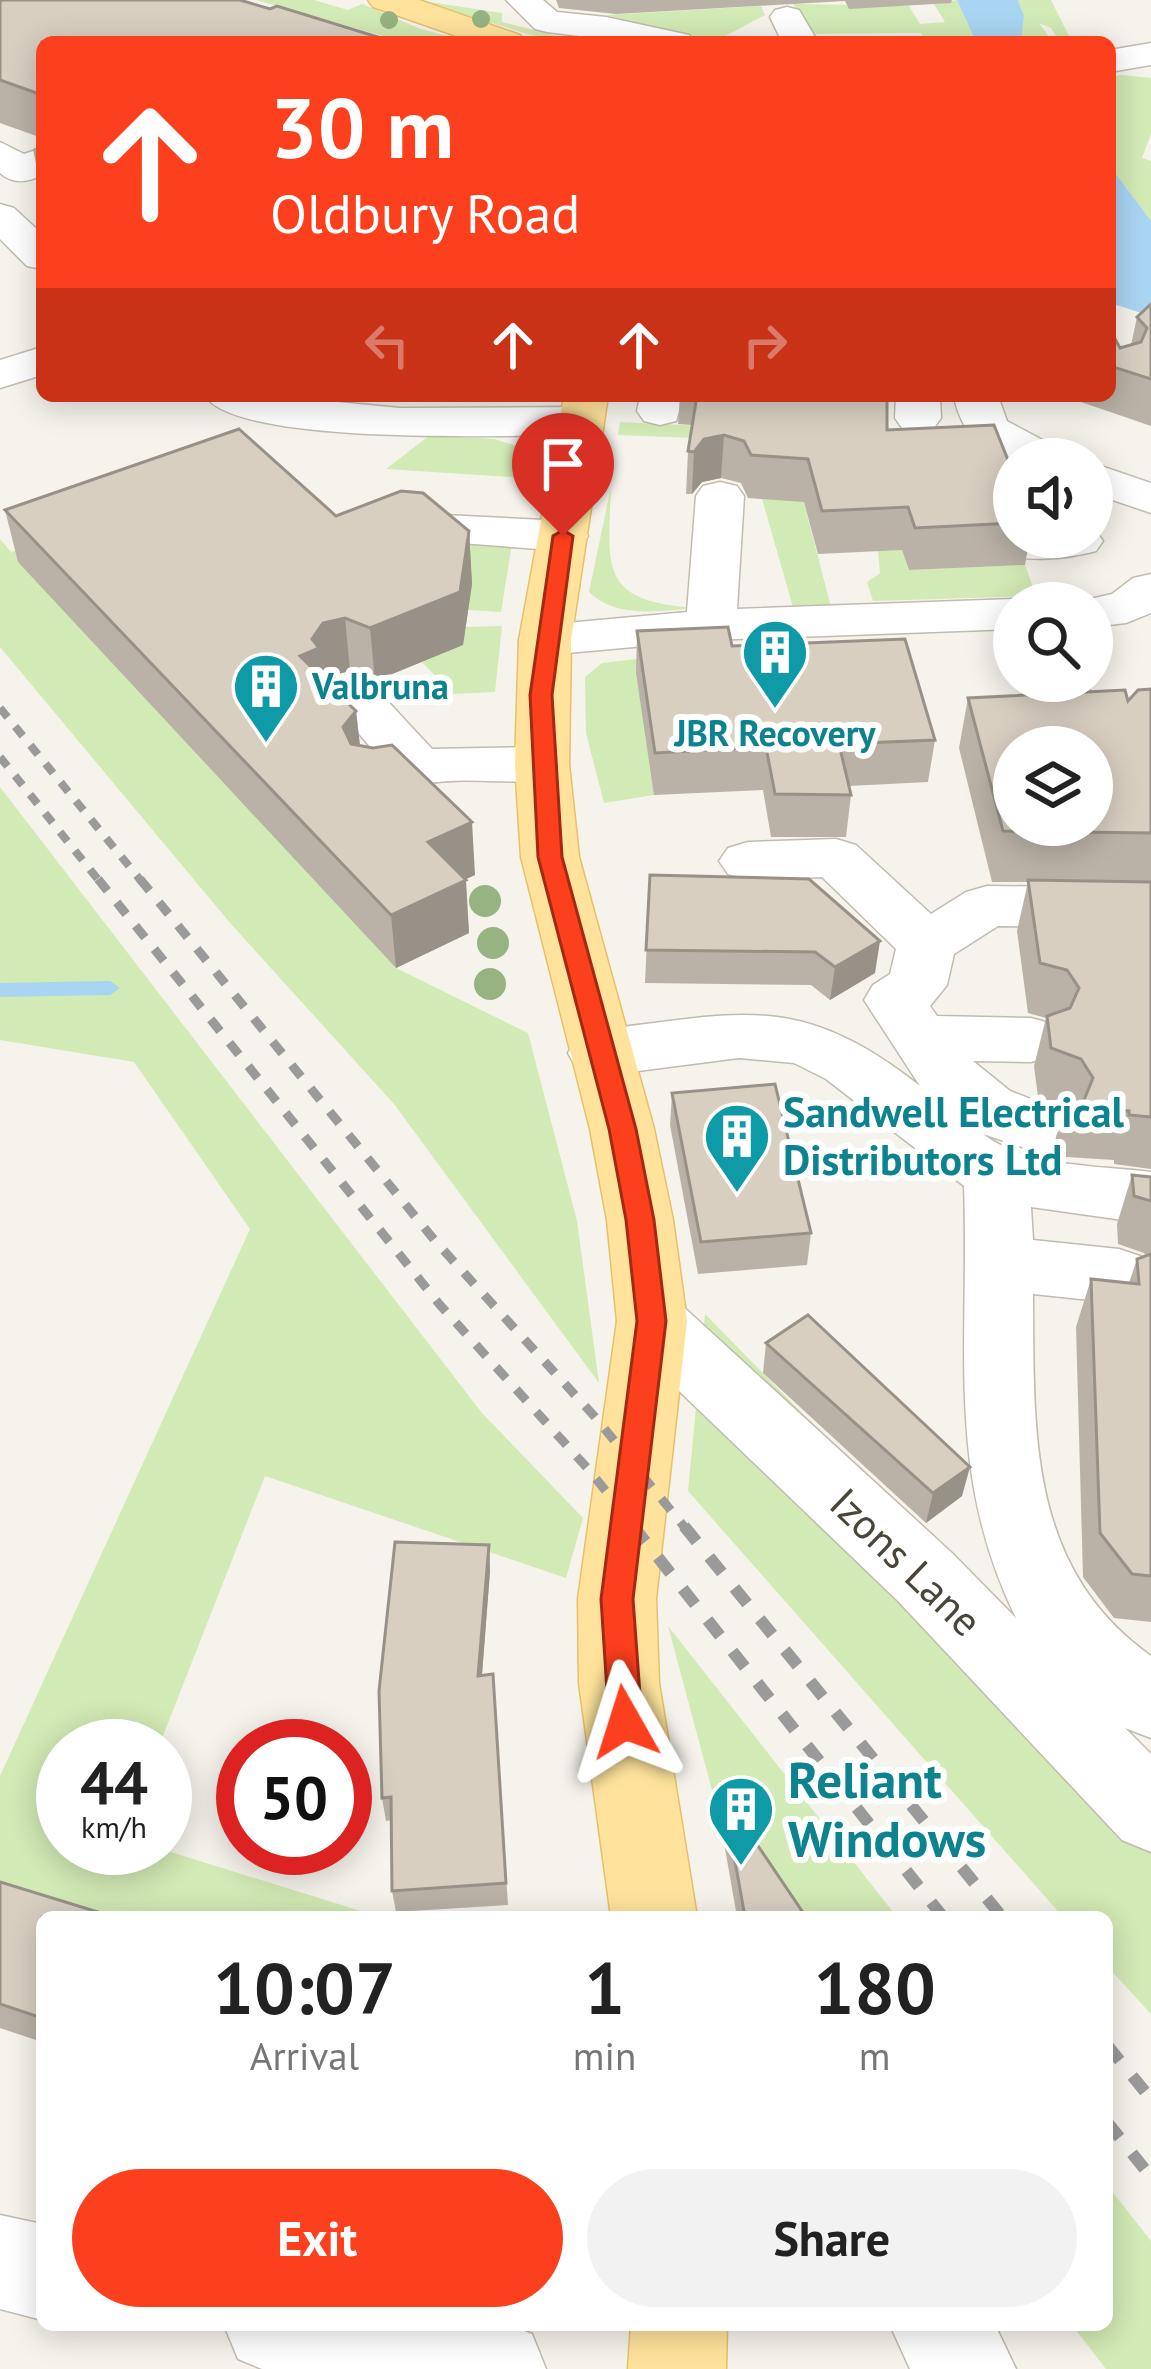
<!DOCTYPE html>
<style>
:root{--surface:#fff;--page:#f2f2f2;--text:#222;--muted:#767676;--accent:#fc3f1d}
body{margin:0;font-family:"PT Sans",sans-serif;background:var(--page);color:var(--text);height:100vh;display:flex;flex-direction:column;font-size:45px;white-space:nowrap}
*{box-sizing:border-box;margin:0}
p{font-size:39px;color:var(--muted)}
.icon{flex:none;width:66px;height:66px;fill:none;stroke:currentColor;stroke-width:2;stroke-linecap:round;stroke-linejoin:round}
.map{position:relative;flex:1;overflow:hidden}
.drawer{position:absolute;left:36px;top:1911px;width:1077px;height:420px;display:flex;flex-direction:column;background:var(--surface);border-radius:18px;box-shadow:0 6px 30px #0003}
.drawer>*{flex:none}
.top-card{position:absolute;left:36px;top:36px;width:1080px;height:366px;border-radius:18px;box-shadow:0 6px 30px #0003;background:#fc3f1d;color:#fff;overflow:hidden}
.tools{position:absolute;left:993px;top:438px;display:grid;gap:24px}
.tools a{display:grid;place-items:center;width:120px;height:120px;border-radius:50%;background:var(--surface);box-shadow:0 6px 30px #0003;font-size:60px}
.speed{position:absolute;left:36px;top:1719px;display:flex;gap:24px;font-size:60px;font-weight:700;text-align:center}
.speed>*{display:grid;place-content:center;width:156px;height:156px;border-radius:50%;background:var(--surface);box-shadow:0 6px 30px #0003;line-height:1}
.speed small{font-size:30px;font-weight:400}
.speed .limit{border:18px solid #d22;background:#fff;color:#111}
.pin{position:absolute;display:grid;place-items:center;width:102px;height:102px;color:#fff;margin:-123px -51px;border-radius:50% 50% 50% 0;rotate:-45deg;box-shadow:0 0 12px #0007}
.pin .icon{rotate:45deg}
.me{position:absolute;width:132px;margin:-66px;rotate:354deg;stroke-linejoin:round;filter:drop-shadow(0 0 9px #0008)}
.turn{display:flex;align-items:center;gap:42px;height:252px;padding:0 36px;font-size:54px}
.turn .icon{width:156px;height:156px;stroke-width:2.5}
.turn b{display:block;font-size:84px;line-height:102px}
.lanes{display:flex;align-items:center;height:114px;padding:0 36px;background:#0003;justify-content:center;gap:60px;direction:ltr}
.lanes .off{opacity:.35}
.eta{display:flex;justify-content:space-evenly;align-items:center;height:204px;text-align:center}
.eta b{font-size:72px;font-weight:700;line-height:84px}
.button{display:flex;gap:24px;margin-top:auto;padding:24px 36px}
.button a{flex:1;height:138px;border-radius:72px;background:var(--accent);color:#fff;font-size:48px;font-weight:700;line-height:138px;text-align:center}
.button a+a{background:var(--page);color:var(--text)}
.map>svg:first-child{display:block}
.green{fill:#d2eab5}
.water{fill:#a9d4f2}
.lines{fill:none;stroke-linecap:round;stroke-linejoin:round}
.stream{fill:#a9d4f2;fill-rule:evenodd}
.minor-casing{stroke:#c2bbae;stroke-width:3}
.major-casing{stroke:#e6c16a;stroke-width:3}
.minor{fill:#fff;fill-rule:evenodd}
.major{fill:#ffe39c;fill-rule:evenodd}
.rail-far2{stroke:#9a9a9a;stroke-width:8;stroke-dasharray:12 12;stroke-linecap:butt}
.rail-far1{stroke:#9a9a9a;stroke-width:9;stroke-dasharray:15 15;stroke-linecap:butt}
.rail{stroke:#9a9a9a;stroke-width:12;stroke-dasharray:20 20;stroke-linecap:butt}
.tree{fill:#97b381}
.wall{fill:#bab2a6}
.shaded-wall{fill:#979187}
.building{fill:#d8cfc1;stroke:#979187;stroke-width:3;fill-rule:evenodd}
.route{fill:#fc3f1d;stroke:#a42913;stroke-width:3}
.labels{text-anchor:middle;stroke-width:12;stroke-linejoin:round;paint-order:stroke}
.far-culture-label{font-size:36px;font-weight:bold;fill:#0d838f;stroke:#fff;text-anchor:start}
.culture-label{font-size:42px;font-weight:bold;fill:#0d838f;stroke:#fff;text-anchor:start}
.street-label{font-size:42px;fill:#4b4439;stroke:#fff}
.near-culture-label{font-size:51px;font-weight:bold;fill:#0d838f;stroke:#fff;text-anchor:start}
</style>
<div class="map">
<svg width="1151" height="2369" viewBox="0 0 1151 2369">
<rect width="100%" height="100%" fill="#f6f3ec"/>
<!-- green -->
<g class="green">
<polygon points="256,0 314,0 348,10 362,4 421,29 469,42 404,42"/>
<polygon points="416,0 502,13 502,22 565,38 594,33 631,42 554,42"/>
<polygon points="957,0 976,42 925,42 921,33 814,34 793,4 909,6 920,24 945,22 934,4"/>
<polygon points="1018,0 1051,0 1072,42 1060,42 1051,28 1039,23 1053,42 1021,42 1024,16"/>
<polygon points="761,6 765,15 714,42 606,15"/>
<polygon points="1121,75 1151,78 1151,134 1142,158 1151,161 1151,221 1110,166 1110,77"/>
<polygon points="620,422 954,438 1014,466 797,476 831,607 793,607 762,499 695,438 618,435"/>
<polygon points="430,435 494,439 530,450 533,462 526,478 386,469"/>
<polygon points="263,461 245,481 396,968 528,1033 577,1221 599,1383 394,1104 231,924 0,647 0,539 11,552"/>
<path d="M611,487C608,569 599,601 696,608C660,611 617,619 589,592Z"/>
<polygon points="418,538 512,544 501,612 468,610 471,583"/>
<polygon points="902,550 909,570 1025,565 1036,596 873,601 867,582 880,573 878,551"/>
<polygon points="502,626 495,692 453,694 422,662 463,645 465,627"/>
<polygon points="663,656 636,674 660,794 604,803 586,733 585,677 602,663"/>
<polygon points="0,787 482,1413 583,1518 566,1578 265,1476 159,1746 63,1746 63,1848 158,1848 380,1917 42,1917 0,1909 0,1776 250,1229 134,1062 0,1040"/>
<polygon points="705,1314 1151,1769 1151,2014 1107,1966 1107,1917 1063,1917 688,1491"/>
<polygon points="668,1626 897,1917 785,1917 720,1820"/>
<polygon points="1107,2185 1151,2241 1151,2369 1106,2369 1072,2325 1107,2325"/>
</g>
<!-- water -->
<g class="water">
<polygon points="957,0 1018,0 1024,16 1021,42 976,42"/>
<polygon points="1110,166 1151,221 1151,316 1110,303"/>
</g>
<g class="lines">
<!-- stream -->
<polygon class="stream" points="110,981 120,988 110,995 0,997 0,983"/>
<defs>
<g id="minor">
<polygon points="506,0 543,0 557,12 606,17 689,35 695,42 627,42 547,32 535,29"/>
<polygon points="787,7 799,10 818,42 782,42 770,17 775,10"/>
<polygon points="1151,43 1151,65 1110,72 1110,50"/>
<path d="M0,142L24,154L42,148V175C27,183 13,184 0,173Z"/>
<polygon points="0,204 14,208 42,234 42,269 27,266 0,239"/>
<polygon points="42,347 42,375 0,388 0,360"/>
<path d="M205,396H275L400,408L581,407L597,411L604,421L597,431L581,435C515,435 240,447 205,396Z"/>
<polygon points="640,396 684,396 676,421 660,425 644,421 637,411"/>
<polygon points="896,396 940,396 941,418 934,428 918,432 902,428 895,418"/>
<path d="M954,396H998L1007,421L1059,449L1066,459H1014V464C982,451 960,431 954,396Z"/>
<polygon points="1092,463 1151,483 1151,513 1092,493"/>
<polygon points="720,482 737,486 744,496 737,609 1014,599 1031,603 1014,603 1014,629 711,640 545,655 527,651 519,640 527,629 545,625 687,612 696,496 703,486"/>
<polygon points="386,512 564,521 581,526 588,536 581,546 564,551 369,536 362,526 369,516"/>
<path d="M1092,526L1103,541L1096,551C1066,559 1030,562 1000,554L993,544L1000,534L1014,530V537H1092Z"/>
<polygon points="1151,574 1151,613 1126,623 1092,627 1092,603 1073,603 1112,594 1133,578"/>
<path d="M349,675L368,680L432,749L542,747L561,752L569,764L561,776C517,788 470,775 425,784C400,789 388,802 360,795L352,782L360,769L382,761L323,691L330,680Z"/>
<polygon points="1034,681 1086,681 1090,691 1083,702 1064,707 1045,702"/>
<path d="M836,839L856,845L931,914L966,892L987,886L1151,888V928L998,926L954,954L947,985L930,1006L937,1016L1031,1018L1053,1024L1062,1040L1053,1056L1031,1062L973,1061L1010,1091L1066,1113L1075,1130L1066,1147L1043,1154L983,1134C1027,1168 1097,1165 1151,1172V1224L1031,1207L1033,1240L1119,1249L1143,1257L1151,1272L1143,1295L1119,1303L1033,1294C1034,1432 1027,1568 1151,1656V1738L1125,1728L1151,1754V1852L1122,1840L898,1601L627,1341L617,1321L627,1301L652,1293L677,1301L952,1553L1016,1618C944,1471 970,1343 964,1186L826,1079L794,1063L739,1058L599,1076L577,1069L568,1053L577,1037L599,1030C742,1013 799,991 920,1086L864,1000L873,985L890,974L896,949L822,877L748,880L728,874L719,861L728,848L748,842Z"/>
<polygon points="0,2215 42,2224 42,2320 0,2309"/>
<polygon points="224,2325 509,2325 532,2334 546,2369 262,2369 238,2359"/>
<polygon points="890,2325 995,2325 1016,2369 910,2369"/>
</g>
<g id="major">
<polygon points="368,0 419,0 520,35 526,42 474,42 373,7"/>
<polygon points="564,396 608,396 571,640 569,764 579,857 654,1129 673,1220 687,1321 656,1599 659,1683 697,1917 611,1917 579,1683 578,1599 617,1321 607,1220 590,1129 521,857 515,764 519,640"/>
<polygon points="631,2325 727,2325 726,2369 628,2369"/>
</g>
</defs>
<!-- minor casing -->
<use href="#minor" class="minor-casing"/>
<!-- major casing -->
<use href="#major" class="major-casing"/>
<!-- minor -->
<use href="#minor" class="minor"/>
<!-- major -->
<use href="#major" class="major"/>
<!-- rail-far2 -->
<g class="rail-far2">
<polyline points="0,708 142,882"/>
<polyline points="0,757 100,882"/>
</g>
<!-- rail-far1 -->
<g class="rail-far1">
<polyline points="98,879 440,1305 589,1470 636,1529"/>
<polyline points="140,879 436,1242 595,1417 686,1529"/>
</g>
<!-- rail -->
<g class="rail">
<polyline points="633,1526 943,1917"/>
<polyline points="684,1526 1002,1917"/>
<polyline points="1107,2045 1151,2099"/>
<polyline points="1107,2122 1151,2177"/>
</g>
</g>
<!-- trees -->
<g class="tree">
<circle cx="481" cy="19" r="9"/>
<circle cx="389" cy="20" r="9"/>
<circle cx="485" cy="901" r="16"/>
<circle cx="493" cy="943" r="16"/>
<circle cx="490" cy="984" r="16"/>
</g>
<!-- wall -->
<g class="wall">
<polygon points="0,0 42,42 42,138 0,123"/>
<polygon points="556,0 952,0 951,3 849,9 845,1 616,14 559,8"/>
<polygon points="42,144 42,194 33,149"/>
<polygon points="1151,304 1151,426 1081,402 1082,396 1110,396 1110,341 1120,348 1131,345 1137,317"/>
<polygon points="680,396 887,396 887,430 1014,475 1014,503 1012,517 1014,517 1014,537 1030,537 1025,565 909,570 902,550 818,554 804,502 748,498 741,483 721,478 702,482 692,494 686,494 688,451 692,425 678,424"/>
<polygon points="5,510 336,516 469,531 472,584 463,645 375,681 350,671 329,676 326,681 356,711 360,746 475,875 465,879 469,933 396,968 18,562"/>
<polygon points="637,631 732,646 935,740 928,782 849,786 851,795 846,837 771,837 763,790 654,795 636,673"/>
<polygon points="1151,689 1151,1169 1114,1164 1114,1160 1051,1156 1064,1107 1038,1097 1034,1066 1046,1018 1028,1013 1017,931 1028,882 992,882 959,748 968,698 1128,701"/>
<polygon points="650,875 875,973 830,1000 811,985 645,983"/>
<polygon points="672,1093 811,1233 807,1265 698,1274 670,1125"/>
<polygon points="1132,1175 1151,1177 1151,1622 1114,1618 1083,1577 1076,1327 1091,1279 1129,1283 1137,1259 1146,1256 1144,1253 1118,1244 1117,1224"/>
<polygon points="766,1343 962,1496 926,1523 763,1373"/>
<polygon points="489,1545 490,1571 482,1675 493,1674 508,1905 396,1912 392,1891 391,1820 386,1821 382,1798"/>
<polygon points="723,1794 806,1917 737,1917 720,1820"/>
<polygon points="0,1882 42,1917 42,2042 0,2028"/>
</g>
<!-- shaded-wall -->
<g class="shaded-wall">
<polygon points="724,435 721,478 702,482 692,494 694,452 704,439"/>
<polygon points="1014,485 1014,503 1010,523 998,524 1004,489"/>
<polygon points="469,531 472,584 463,645 375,681 370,628"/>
<polygon points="345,618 350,671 329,676 323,684 300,656 323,623"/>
<polygon points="356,711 362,764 343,727"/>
<polygon points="472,822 475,875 432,895 428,842"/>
<polygon points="466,880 469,933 396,968 391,915"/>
<polygon points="880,941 875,973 830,1000 835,967"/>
<polygon points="970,1467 962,1496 926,1523 933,1493"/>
<polygon points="489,1545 490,1571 480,1700 478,1676"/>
</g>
<!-- building -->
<g class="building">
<polygon points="0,0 240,0 270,9 277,6 394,42 42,42 42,95 0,80"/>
<polygon points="1151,304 1151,379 1110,366 1110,341 1114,337 1120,348 1141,342 1147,328 1137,317"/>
<polygon points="697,396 887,396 887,430 994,425 1014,475 1014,485 1004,489 997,504 1007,515 1014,517 1014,523 915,528 908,507 822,511 808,459 751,455 744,441 724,435 704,439 694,452 688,451"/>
<polygon points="239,429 336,516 401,491 423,493 469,531 460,592 370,628 345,618 323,623 312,639 319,648 300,656 356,711 343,727 351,744 373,748 392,745 472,822 428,842 466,880 391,915 5,510"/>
<polygon points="728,627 732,646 905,639 935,740 839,744 851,795 775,794 766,747 655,753 637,631"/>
<path d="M1151,689V833L1003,831L968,698L1125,690L1128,701L1138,690ZM1014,747H1092V825H1014Z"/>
<polygon points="650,875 809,879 880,941 835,967 815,952 646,950"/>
<polygon points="1028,880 1151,882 1151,1117 1129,1115 1129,1111 1064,1107 1084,1100 1093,1078 1081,1059 1051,1048 1047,1016 1070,1008 1079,988 1067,970 1040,963"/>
<polygon points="775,1084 811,1233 701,1242 672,1093"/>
<polygon points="1132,1175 1151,1177 1151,1201 1134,1196"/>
<polygon points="1151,1254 1151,1576 1132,1574 1100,1533 1091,1279 1139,1284 1137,1259"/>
<polygon points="808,1315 970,1467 933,1493 766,1343"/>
<polygon points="395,1542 489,1545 478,1676 493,1674 506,1883 392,1891 391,1797 382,1798 379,1691"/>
<polygon points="723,1794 806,1917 745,1917"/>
<polygon points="0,1882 114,1917 42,1917 42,2018 0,2004"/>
</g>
<!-- route -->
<polygon class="route" points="563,530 573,536 552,695 562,857 636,1129 654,1220 666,1321 633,1599 642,1722 637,1733 625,1738 613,1733 609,1722 601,1599 637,1321 626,1220 609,1129 538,857 530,695 553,536"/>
<!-- icons -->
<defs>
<symbol id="building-pin" viewBox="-11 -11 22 30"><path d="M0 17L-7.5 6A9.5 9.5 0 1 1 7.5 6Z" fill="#0f9aa8" stroke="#fff"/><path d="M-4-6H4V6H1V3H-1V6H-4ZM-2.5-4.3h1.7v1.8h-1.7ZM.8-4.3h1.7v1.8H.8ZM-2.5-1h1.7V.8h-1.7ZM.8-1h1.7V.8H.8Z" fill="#fff"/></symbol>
</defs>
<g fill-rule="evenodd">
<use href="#building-pin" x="737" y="614" width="76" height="104"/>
<use href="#building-pin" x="228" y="648" width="76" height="104"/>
<use href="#building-pin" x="699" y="1098" width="76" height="104"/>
<use href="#building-pin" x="703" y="1771" width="76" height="104"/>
</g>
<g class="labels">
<!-- far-culture labels -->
<g class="far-culture-label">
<text x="312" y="699">Valbruna</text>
<text x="775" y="746" text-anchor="middle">JBR Recovery</text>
</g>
<!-- culture labels -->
<g class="culture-label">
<text x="783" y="1127">Sandwell Electrical<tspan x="783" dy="48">Distributors Ltd</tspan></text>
</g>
<!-- street labels -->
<g class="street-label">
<text transform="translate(906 1562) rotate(44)" y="15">Izons Lane</text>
</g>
<!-- near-culture labels -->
<g class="near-culture-label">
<text x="788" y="1798">Reliant<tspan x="788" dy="59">Windows</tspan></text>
</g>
</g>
</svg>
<div class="tools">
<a><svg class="icon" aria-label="sound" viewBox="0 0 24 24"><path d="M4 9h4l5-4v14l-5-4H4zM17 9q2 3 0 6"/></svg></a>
<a><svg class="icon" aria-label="search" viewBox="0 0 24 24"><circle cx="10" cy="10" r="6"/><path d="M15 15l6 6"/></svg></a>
<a><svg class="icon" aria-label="layers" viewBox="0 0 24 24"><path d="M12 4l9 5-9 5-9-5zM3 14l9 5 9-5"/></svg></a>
</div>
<div class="speed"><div>44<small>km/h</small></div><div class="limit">50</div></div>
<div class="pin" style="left:563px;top:536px;background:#d93025"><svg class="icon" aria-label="arrive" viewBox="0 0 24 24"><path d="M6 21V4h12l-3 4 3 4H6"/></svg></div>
<svg class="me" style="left:625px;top:1722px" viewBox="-20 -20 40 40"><path d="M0-17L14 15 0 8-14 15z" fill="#fc3f1d" stroke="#fff" stroke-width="4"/></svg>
<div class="top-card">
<div class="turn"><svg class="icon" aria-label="ahead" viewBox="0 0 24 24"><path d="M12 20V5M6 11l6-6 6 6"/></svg><div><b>30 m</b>Oldbury Road</div></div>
<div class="lanes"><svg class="icon off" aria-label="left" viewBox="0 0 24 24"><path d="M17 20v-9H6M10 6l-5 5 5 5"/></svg><svg class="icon" aria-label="ahead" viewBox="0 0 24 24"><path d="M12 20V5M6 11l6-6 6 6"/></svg><svg class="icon" aria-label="ahead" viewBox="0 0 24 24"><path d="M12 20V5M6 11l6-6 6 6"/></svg><svg class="icon off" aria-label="right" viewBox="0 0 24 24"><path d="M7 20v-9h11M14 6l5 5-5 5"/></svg></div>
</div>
<section class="drawer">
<div class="eta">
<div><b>10:07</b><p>Arrival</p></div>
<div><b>1</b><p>min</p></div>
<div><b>180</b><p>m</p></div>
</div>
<div class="button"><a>Exit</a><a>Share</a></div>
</section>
</div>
